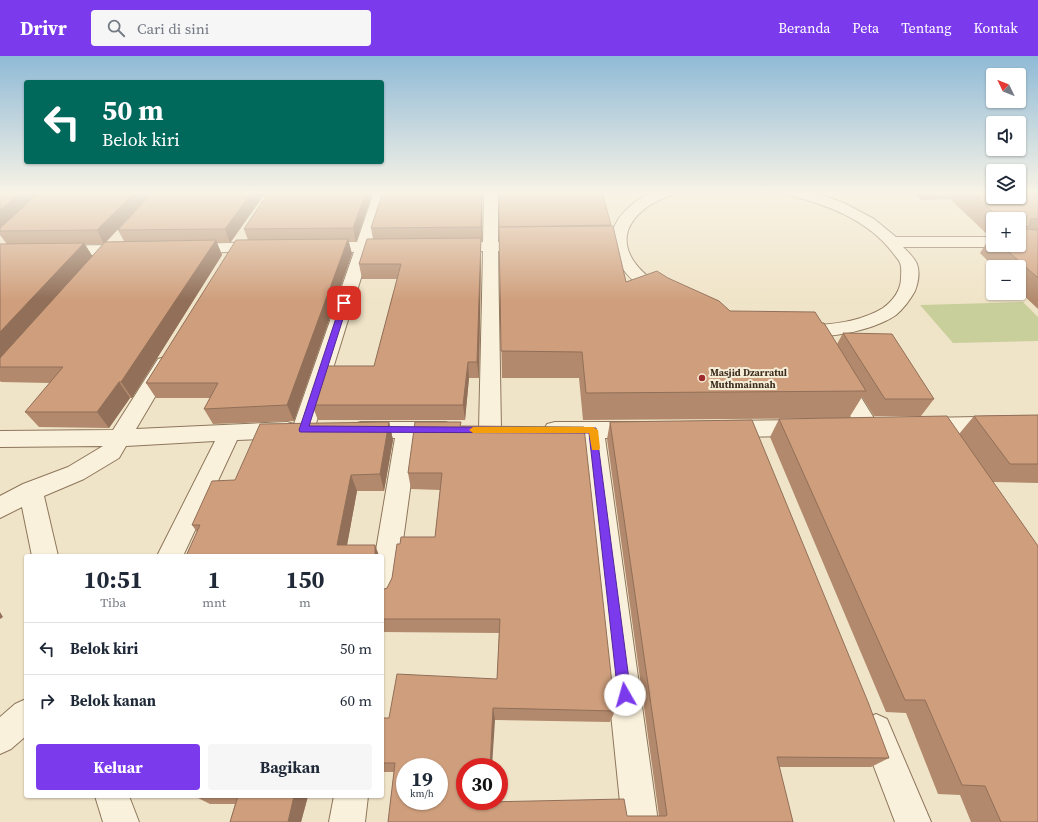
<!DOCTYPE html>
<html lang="id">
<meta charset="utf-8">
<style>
:root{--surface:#fff;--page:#f6f6f7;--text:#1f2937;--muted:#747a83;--line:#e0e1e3;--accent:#7c3aed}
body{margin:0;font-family:"Source Serif 4",serif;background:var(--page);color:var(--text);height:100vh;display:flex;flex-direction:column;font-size:15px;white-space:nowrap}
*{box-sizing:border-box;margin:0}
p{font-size:13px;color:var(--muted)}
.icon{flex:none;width:22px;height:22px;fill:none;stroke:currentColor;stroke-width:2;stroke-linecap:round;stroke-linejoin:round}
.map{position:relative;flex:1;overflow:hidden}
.side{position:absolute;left:24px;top:498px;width:360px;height:244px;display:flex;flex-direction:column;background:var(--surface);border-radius:4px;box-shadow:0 1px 3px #0004}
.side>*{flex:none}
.banner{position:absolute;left:24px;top:24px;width:360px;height:84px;border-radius:4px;box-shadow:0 1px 3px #0004;background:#00695c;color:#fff;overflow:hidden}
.needle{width:26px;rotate:313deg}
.fabs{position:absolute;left:986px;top:12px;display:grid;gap:8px}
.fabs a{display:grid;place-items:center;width:40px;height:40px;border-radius:4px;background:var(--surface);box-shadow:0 1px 3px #0004;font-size:20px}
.speed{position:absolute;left:396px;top:702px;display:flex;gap:8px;font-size:20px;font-weight:700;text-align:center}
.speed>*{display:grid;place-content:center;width:52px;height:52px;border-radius:50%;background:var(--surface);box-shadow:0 1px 3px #0004;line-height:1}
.speed small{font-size:10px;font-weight:400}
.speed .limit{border:6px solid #d22;background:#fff;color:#111}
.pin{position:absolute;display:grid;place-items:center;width:34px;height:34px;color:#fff;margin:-17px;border-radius:8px;box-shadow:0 2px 6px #0006}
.me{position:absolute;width:44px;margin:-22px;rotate:353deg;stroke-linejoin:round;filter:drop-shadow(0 0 3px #0008)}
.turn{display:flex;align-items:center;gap:14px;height:84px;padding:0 12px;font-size:18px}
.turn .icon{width:52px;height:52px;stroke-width:2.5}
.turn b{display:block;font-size:28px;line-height:34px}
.eta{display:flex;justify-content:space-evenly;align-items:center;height:68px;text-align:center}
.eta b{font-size:24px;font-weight:700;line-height:28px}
.primary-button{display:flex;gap:8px;margin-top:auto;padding:8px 12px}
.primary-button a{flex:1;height:46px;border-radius:4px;background:var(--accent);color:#fff;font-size:16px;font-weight:700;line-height:46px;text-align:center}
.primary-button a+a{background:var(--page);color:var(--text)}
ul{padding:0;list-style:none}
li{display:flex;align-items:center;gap:12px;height:52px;padding:0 12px;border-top:1px solid var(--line)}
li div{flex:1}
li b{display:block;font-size:15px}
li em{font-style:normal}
header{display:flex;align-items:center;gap:24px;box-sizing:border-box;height:56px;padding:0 20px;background:var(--accent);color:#fff}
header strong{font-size:19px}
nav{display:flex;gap:22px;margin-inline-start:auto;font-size:14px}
.search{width:280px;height:36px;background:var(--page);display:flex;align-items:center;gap:10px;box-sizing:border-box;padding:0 14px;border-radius:4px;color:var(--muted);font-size:15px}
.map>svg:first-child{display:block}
.green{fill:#c9cf9b}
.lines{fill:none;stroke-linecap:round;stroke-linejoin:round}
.minor-casing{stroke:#8d765c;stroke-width:2}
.minor{fill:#faf1dc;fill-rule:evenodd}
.wall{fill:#b2896c;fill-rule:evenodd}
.shaded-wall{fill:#916f58}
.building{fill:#cf9f7d;stroke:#916f58;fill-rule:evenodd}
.route{fill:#7c3aed;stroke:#51269a}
.slow{fill:#f59e0b}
.poi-dot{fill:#9e2a2b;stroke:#f7eed8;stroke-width:1.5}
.labels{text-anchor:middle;stroke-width:4;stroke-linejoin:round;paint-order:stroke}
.poi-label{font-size:10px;font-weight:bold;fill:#3d2e20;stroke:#f7eed8;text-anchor:start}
</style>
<header>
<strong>Drivr</strong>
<div class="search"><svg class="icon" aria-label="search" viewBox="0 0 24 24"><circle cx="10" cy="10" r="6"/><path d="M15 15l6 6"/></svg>Cari di sini</div>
<nav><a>Beranda</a><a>Peta</a><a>Tentang</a><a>Kontak</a></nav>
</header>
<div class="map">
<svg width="1038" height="766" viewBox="0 0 1038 766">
<rect width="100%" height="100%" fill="#f0e4c8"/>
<!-- green -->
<polygon class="green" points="1023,246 1038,261 1038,285 953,287 920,249"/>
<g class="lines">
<defs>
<g id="minor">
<polygon points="374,136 388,136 372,186 400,188 403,191 400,194 369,196 314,374 311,380 303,382 295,379 287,382 237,384 183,500 157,500 215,385 126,390 119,402 84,423 44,440 58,500 32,500 22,451 0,462 0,440 23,428 68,411 103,390 0,391 0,375 113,374 158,303 165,301 172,303 175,307 136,373 287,366 294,368 354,196 316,194 313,191 316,188 321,186 357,186"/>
<polygon points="484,136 498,136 498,186 529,185 534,187 537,190 534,193 498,195 501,374 498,380 490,382 482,380 479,374 483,195 451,196 446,194 443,191 446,188 483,186"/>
<path d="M653,136H673L672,139C644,148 613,172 633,204C641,217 656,227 670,235L673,239L670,243C650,248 612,208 611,188C610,164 632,145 653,136Z"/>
<path d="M788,136H813L844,147L874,163L896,181H993V189H999L993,191H903C908,196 914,201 917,208C920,216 918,227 915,235C910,244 904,252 896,259C871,276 820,285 792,278L789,274L792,270C800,268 807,269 816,269C839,268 863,264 883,252C893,245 901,234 901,222C901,218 902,211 900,207C899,204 895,200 893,197C868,164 828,149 789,139Z"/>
<polygon points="261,186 266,188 269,191 266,194 189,198 184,196 181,193 184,190 189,188"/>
<polygon points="127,189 132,191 135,194 132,197 127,199 0,200 0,190"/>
<polygon points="841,318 848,320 875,364 878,370 875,376 867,378 859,376 831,325 834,320"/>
<polygon points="1038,360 1038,376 923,378 915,376 912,370 915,364 923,362"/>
<polygon points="805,364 813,366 816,372 813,378 805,380 725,381 717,379 714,373 717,367 725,365"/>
<polygon points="361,366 445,366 453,368 456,374 453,380 445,382 417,382 396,536 392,545 382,549 382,500 375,500 395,382 361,382 353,380 350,374 353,368"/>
<polygon points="555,366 639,366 647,368 650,374 647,380 639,382 605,382 658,766 622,766 583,382 555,382 547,380 544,374 547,368"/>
<polygon points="26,643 26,680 11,693 0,698 0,661 15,648"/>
<polygon points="876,658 887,663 931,766 895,766 860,674 865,663"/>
<polygon points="95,740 129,740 139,766 103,766"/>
<polygon points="334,740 368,740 365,766 329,766"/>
</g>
</defs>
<!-- minor casing -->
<use href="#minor" class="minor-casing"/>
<!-- minor -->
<use href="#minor" class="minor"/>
</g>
<!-- wall -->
<g class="wall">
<path d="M0,136H266L230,187H217L222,199L132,342H130L109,372L39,371L25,356L50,327L1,326L0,325V311L6,187L0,179ZM140,150L118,174L124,185L106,186ZM85,188H104L92,200Z"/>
<polygon points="373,136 356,186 349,186 352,198 294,365 213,368 204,353 210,342 156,342 146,327 248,184 244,173"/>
<polygon points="482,136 482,185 481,185 481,197 479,322 469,322 465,364 318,364 312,349 374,310 397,223 362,223 359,208 373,183 371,172"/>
<polygon points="913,136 1038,136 1038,253 1019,235 1019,211 994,211 980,197 991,180 993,180 993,189 1019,189 1019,163 993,163 993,180 989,180 950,143 921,144"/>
<polygon points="611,169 610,171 626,226 668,222 730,255 822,267 837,288 843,277 934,343 921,360 874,360 862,341 849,362 583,364 579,322 502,322 499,171"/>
<polygon points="1038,359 1038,427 993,426 1038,766 971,766 960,739 938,738 906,657 886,656 770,381 779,363 959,378 974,360"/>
<polygon points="389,366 393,384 384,435 357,435 347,489 375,489 379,500 186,500 197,476 192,469 235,424"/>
<polygon points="610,366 889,702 871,711 779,711 793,766 388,766 394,716 382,716 382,662 389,662 497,623 499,577 382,576 382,534 387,532 392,522 400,488 435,481 440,434 411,433 408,417 461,370 615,655 610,666 495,664 465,745 490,745 489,746 627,760 659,760 607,383"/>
<polygon points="194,740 308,740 301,766 230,766 235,748 210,748"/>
</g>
<!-- shaded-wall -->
<g class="shaded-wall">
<polygon points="22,136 45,136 0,175 0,154"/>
<polygon points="135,136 153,136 104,188 97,174"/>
<polygon points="252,136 266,136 230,187 225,173"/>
<polygon points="366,136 373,136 356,186 353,172"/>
<polygon points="482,136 482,185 481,171"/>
<polygon points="481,182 481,197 479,322 477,306"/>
<polygon points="348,183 352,198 294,365 287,349"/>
<polygon points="216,184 222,199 132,342 121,326"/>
<polygon points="84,187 93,201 0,304 0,276"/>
<polygon points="468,306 469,322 465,364 463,349"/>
<polygon points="119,326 130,342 109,372 97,356"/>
<polygon points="389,366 393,384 384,435 380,418"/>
<polygon points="351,419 357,435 345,500 337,489"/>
<polygon points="375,489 379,500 375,500"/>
<polygon points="0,556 3,561 0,563"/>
<polygon points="493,652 495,664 492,711 490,711"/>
<polygon points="294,740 308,740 301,766 288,766"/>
</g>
<!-- building -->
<g class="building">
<polygon points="0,136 22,136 0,154"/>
<polygon points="40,136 135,136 97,174 0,175 0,172"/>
<polygon points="153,136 252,136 225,173 118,174"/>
<polygon points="269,136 366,136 353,172 244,173"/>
<polygon points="383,136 482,136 481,171 371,172"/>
<polygon points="499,136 602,136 611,169 499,171"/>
<polygon points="970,136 993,136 993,141 1019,141 1019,136 1034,136 1038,139 1038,163 1030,163 1030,170 1025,171 1025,173 1038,174 1038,222 1001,189 1019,189 1019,180 1020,180 1019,179 1019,163 1000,162"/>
<polygon points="613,170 626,226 657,215 668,222 719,245 730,255 815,256 822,267 824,267 866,335 586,337 582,296 501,295 499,171"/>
<polygon points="481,182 477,306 468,306 463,349 312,349 325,310 374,310 401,208 359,208 367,183"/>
<polygon points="348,183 287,349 204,353 218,327 146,327 236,184"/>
<polygon points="216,184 121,326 119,326 97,356 25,356 63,311 0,311 0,302 105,186"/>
<polygon points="84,187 0,276 0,188"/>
<polygon points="843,277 892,278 934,343 885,343"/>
<polygon points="1038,359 1038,408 1010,408 974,360"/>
<polygon points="947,360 1038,490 1038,766 1001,766 985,730 962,729 925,644 905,644 779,363"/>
<path d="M752,364L868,646L889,702L777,701L793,766H388L395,707H382V662H389L397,618L497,623L500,563H382V534L387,532L392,522L397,488H400L401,481H435L442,417H408L415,366H461L460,370L584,371L615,655L493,652L490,711H465V745H487V746L624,743L627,760H666L667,759L610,366ZM405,711H439V745H405Z"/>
<polygon points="389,366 380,418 351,419 337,489 375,489 375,500 186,500 200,469 192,469 212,425 235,424 260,368"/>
<polygon points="238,740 294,740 288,766 230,766"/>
</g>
<!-- sky -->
<linearGradient id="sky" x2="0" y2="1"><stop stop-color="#8fbad6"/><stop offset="0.56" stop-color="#f8f3e6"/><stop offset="1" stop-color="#f8f3e6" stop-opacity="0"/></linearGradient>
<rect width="1038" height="244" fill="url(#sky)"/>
<!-- route -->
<polygon class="route" points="344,245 348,247 309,370 596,372 631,639 629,644 625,645 620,644 618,639 589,377 300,376 299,374 341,247"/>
<!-- slow -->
<polygon class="slow" points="473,371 593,371 598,374 600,392 599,394 592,394 589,377 473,377 469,374"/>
<!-- markers -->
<circle class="poi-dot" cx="702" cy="322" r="4"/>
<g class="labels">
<!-- poi labels -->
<g class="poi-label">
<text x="710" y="320">Masjid Dzarratul<tspan x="710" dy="12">Muthmainnah</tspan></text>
</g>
</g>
</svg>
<div class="fabs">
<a><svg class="needle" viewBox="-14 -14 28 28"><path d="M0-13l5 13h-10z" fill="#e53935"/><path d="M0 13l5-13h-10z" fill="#747a83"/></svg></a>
<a><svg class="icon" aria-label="sound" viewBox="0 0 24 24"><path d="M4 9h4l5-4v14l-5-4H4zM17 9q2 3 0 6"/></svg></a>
<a><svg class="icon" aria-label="layers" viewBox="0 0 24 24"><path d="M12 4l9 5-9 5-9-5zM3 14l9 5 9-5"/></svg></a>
<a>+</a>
<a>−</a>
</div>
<div class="speed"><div>19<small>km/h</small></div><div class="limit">30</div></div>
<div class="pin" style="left:344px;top:247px;background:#d93025"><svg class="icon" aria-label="arrive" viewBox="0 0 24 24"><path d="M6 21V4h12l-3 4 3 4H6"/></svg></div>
<svg class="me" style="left:625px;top:639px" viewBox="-20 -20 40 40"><circle r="19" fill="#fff"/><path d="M0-13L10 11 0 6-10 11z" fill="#7c3aed"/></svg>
<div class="banner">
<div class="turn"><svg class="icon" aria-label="left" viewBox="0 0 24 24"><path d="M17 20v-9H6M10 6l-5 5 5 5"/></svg><div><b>50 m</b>Belok kiri</div></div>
</div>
<section class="side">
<div class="eta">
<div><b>10:51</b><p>Tiba</p></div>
<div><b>1</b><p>mnt</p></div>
<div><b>150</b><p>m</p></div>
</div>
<ul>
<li><svg class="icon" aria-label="left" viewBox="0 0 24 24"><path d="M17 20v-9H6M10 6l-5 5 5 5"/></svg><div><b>Belok kiri</b></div><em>50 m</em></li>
<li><svg class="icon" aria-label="right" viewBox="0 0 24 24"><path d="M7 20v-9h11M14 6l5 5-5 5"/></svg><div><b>Belok kanan</b></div><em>60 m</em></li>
</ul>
<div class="primary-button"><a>Keluar</a><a>Bagikan</a></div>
</section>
</div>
